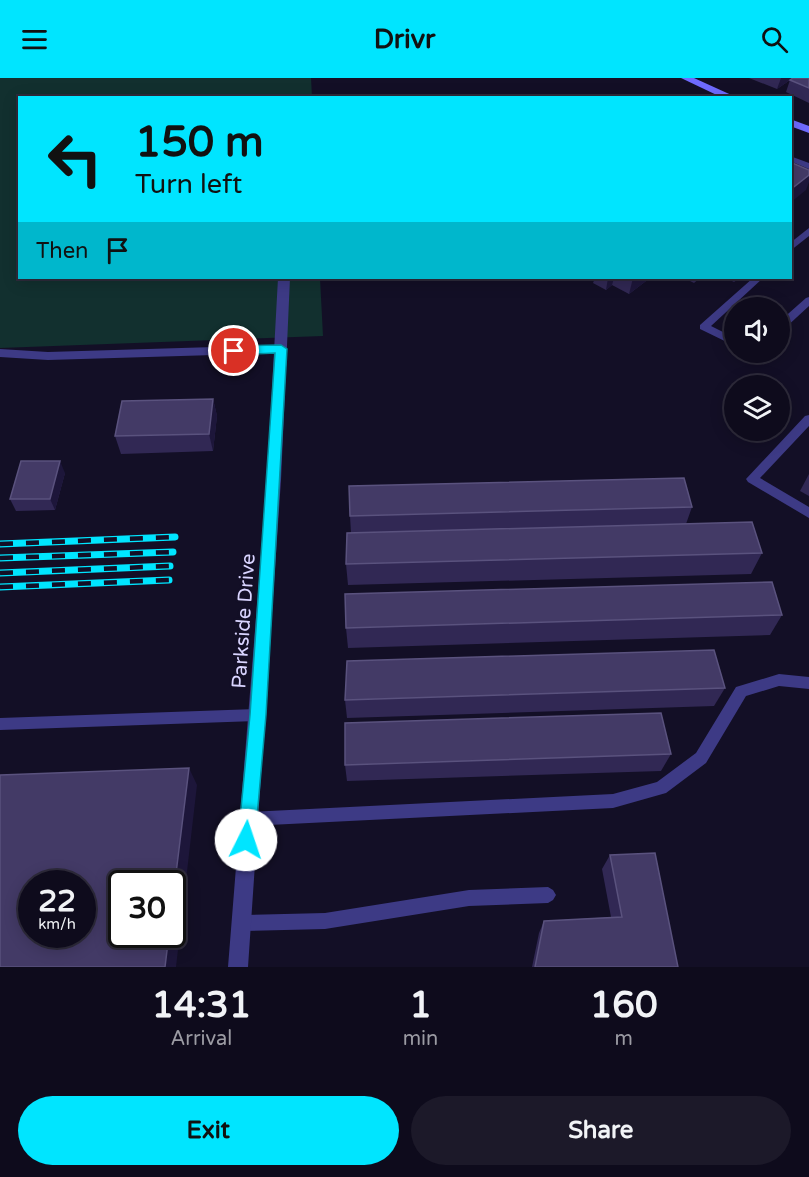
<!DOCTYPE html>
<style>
:root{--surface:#0e0b1c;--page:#1c1929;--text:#f1f3f6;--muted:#9b9ba3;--line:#2e2b3b;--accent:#00e5ff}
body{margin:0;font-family:"Varela Round",sans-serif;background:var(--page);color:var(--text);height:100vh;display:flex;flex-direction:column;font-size:22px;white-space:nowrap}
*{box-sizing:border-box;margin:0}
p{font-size:20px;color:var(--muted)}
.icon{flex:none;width:33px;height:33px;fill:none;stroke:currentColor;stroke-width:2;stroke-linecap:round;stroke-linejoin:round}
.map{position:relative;height:889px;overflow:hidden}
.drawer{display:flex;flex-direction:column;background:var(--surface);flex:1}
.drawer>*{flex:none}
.hud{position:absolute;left:18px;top:18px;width:774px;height:183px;border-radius:0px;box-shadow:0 3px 15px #0003,0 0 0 2px var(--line);background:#00e5ff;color:#111;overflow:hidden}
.buttons{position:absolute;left:724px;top:219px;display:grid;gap:12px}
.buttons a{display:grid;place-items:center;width:66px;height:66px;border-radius:50%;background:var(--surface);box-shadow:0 3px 15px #0003,0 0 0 2px var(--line);font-size:30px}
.speed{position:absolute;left:18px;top:792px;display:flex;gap:12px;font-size:30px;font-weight:700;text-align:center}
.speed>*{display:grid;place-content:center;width:78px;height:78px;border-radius:50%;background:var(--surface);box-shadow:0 3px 15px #0003,0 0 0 2px var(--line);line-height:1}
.speed small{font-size:15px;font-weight:400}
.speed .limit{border:3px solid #111;border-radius:9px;background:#fff;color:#111}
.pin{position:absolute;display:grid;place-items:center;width:51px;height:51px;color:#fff;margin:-26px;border:3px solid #fff;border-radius:50%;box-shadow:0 2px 6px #0007}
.me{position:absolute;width:66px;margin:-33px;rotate:4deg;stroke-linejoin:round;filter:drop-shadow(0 0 4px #0008)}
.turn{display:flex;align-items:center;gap:21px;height:126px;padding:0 18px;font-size:27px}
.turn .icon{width:78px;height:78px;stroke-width:2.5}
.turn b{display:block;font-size:42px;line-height:51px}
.then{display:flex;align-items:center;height:57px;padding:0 18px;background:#0003;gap:12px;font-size:22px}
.eta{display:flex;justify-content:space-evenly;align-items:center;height:102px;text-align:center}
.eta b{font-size:36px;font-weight:700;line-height:42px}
.cta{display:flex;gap:12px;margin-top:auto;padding:12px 18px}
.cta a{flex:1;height:69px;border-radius:36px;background:var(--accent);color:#111;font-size:24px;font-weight:700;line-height:69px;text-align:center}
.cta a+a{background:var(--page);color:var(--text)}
header{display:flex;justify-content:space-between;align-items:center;height:78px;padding:0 18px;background:var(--accent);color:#111;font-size:27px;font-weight:700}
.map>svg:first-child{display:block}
.green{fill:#12302f}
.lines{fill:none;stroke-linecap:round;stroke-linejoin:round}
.lane{fill:#3d3a85;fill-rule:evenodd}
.street{fill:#3d3a85;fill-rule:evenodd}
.secondary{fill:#6f6bff;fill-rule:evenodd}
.rail-casing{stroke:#00e5ff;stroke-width:7}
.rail{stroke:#130f26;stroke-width:4.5;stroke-dasharray:13;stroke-linecap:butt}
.wall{fill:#312854}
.shaded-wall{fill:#1d163a}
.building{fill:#433a66;stroke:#5a527e;stroke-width:1.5;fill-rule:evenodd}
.route{fill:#00e5ff;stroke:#0095a6;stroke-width:1.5}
.labels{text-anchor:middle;stroke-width:4.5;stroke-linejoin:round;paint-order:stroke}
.street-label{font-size:20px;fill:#d9d4ff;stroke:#130f26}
</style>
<header><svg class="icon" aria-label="menu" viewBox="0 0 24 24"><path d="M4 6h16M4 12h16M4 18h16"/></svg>Drivr<svg class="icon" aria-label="search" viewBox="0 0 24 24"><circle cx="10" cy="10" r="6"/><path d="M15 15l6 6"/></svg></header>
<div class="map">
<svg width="809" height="889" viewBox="0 0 809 889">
<rect width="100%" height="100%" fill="#130f26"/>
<!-- green -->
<polygon class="green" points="0,0 311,0 312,19 20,20 20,200 320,200 323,258 0,270"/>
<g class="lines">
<!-- lane -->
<g class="lane">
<polygon points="790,78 809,85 809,91 790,83"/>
<polygon points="809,150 809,158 790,173 790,165"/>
<polygon points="753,200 763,200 711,248 735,260 735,268 700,251 700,247"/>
<polygon points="809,219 809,228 784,251 780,252 780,243 806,220"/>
<polygon points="281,267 286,271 281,275 48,282 0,279 0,271 48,274"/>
<polygon points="809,337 809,348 760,400 809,429 809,440 748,404 746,401 805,338"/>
<polygon points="779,596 809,599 809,611 779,608 746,618 706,685 666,715 613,730 248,748 243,746 241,741 243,736 248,734 613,716 657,704 696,675 736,609"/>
<polygon points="258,631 263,632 265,637 263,642 258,643 0,652 0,640"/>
<polygon points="548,809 553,812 556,817 553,822 548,825 469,828 325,851 241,853 235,851 233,845 235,839 241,837 325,835 469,812"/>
</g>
<!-- street -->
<polygon class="street" points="278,200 290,200 281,402 248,889 228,889 267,402"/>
<!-- secondary -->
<g class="secondary">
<polygon points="681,0 694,0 738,20 723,20"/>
<polygon points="790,41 809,48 809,55 790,48"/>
</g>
<defs>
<g id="rail">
<polyline points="0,466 175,459"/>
<polyline points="0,480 173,474"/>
<polyline points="0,495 170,488"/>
<polyline points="0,509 169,502"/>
</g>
</defs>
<!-- rail casing -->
<use href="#rail" class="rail-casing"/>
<!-- rail -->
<use href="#rail" class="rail"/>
</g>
<!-- wall -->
<g class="wall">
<polygon points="749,0 793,0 777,11"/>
<polygon points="809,0 809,25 786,14 790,2"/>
<polygon points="595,200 650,200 629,216 612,207 606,212 593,205"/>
<polygon points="684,200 700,200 694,205"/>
<polygon points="726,200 740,200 734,204"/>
<polygon points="213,321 217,338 213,373 121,376 115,358"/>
<polygon points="65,395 55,432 16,433 10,421"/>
<polygon points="809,396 809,418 800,413"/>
<polygon points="692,429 686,446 762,475 751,496 348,507 346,486 351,455 350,438"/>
<polygon points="782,537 770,557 348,570 346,550"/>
<polygon points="725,610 714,628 347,640 345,622"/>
<polygon points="671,676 661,693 347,703 345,687"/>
<polygon points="610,777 678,889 532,889 539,855 544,843 611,839 602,791"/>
</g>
<!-- shaded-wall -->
<g class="shaded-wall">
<polygon points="781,0 793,0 777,11"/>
<polygon points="809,97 809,104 806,112 790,125 790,112"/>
<polygon points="608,200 614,200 612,207 606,212"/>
<polygon points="633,200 650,200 629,216"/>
<polygon points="213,321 217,338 213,373 209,356"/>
<polygon points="60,383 65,395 55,432 50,421"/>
<polygon points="189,690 197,707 176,889 165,889 169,856 172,856 172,828"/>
</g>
<!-- building -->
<g class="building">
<polygon points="793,0 809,0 809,10 790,2"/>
<polygon points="790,84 809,92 809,97 790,112"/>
<polygon points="213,321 209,356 115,358 122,323"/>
<polygon points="21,383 60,383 50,421 10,421"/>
<polygon points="684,400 692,429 350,438 349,408"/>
<polygon points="752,444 762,475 346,486 347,455"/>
<polygon points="772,504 782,537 346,550 345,516"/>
<polygon points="714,572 725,610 345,622 347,583"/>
<polygon points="661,635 671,676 345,687 345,645"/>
<path d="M189,690L172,828V806H122V856H169L165,889H0V697ZM32,806H82V856H32Z"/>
<polygon points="655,775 678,889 535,889 544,843 622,839 610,777"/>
</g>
<!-- route -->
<polygon class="route" points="281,267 287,271 266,637 255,762 252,768 246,770 240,768 238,762 250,637 275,275 234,277 228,273 234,268"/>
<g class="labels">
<!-- street labels -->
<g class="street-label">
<text transform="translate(243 543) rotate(-86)" y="7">Parkside Drive</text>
</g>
</g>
</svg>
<div class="buttons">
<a><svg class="icon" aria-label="sound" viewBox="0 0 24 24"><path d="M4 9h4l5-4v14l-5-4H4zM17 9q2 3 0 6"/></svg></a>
<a><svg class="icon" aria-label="layers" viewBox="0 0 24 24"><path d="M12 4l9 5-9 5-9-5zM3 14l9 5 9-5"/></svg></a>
</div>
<div class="speed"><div>22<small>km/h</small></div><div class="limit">30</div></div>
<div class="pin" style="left:234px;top:273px;background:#d93025"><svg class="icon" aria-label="arrive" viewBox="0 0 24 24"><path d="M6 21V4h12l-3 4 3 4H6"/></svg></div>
<svg class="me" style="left:246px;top:762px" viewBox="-20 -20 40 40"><circle r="19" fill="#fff"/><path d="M0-13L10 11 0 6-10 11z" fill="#00e5ff"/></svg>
<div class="hud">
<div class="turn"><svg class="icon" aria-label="left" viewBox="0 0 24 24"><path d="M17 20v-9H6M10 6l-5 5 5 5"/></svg><div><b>150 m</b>Turn left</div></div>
<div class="then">Then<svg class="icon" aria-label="arrive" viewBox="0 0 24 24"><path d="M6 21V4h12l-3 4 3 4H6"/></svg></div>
</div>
</div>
<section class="drawer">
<div class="eta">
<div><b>14:31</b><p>Arrival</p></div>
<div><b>1</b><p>min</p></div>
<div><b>160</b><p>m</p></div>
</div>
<div class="cta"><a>Exit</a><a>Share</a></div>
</section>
